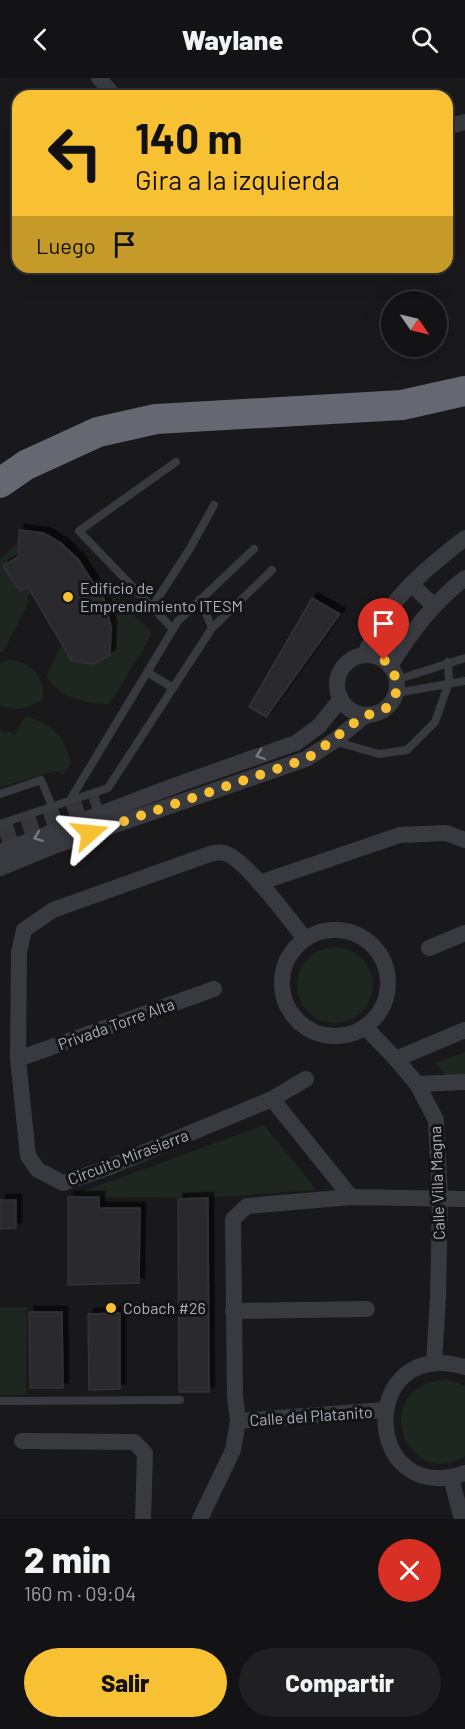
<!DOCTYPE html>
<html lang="es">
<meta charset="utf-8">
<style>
:root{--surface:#131214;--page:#202022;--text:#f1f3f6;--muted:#9d9ea0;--line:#323234;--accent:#f8c133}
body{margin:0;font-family:Barlow,sans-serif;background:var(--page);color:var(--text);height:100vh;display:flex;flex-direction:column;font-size:22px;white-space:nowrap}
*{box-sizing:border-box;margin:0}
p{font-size:20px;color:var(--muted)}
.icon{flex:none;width:33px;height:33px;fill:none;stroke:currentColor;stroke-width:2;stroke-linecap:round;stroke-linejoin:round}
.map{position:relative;height:1441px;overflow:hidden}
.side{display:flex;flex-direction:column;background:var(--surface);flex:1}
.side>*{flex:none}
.top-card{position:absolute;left:12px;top:12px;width:441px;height:183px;border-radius:18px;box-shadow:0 6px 24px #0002,0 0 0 2px var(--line);background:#f8c133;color:#111;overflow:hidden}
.needle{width:39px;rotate:124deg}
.tools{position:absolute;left:381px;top:213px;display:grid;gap:12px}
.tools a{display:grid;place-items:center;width:66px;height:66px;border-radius:50%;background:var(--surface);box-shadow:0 6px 24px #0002,0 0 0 2px var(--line);font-size:30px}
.pin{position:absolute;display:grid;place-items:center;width:51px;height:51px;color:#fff;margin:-62px -26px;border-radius:50% 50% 50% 0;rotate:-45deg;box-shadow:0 0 6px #0007}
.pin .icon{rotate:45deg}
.me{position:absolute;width:66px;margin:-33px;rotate:72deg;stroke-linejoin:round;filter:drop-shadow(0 0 4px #0008)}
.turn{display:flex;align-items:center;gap:21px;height:126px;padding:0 24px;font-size:27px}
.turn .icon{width:78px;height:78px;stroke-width:2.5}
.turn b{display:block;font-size:42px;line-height:51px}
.then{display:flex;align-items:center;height:57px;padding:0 24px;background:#0003;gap:12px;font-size:22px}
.round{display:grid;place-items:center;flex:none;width:63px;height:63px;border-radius:32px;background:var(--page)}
.overview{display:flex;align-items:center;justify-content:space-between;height:102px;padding:0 24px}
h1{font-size:36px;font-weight:800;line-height:45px}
.cta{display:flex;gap:12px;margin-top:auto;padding:12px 24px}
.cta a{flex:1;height:69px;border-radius:36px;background:var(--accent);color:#111;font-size:24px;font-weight:800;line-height:69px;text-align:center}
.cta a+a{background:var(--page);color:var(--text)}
header{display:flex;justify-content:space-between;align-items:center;height:78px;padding:0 24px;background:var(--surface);font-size:27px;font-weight:800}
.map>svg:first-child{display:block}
.green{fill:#1e2620}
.building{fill:#2c2b2f;stroke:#333237;stroke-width:1.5;filter:url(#shadow)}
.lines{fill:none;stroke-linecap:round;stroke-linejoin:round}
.street-tunnel{stroke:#36363b;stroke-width:16;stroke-dasharray:16 8;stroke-linecap:butt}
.lane{stroke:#393a40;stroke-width:8}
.street{stroke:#393a40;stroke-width:16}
.highway{stroke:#656871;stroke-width:30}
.oneway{stroke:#777a84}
.route{stroke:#f8c133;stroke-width:10;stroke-dasharray:0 18}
.poi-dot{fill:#f8c133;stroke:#141316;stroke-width:2}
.labels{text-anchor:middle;stroke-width:6;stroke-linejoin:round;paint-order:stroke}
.poi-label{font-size:16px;fill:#aaafbb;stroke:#141316;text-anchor:start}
.street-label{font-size:16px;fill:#aaafbb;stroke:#141316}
</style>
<header><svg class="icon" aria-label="back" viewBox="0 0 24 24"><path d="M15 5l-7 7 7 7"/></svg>Waylane<svg class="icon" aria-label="search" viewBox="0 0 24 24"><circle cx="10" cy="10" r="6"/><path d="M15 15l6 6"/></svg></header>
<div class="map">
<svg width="465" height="1441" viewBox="0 0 465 1441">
<defs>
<filter id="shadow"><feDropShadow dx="5.5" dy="-5.5" stdDeviation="0" flood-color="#0009"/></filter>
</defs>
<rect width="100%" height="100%" fill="#19181b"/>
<!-- green -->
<g class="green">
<polygon points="17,465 18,479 3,488 20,513 27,509 31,515 27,519 29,524 3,574 0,575 0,482"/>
<path d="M93,501L150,552L151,558L117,614L108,626C83,625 62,620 46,599L62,566L72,583L105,524Z"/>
<path d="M9,582C31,583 45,600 43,621C28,630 16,635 0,627V585Z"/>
<path d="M26,638C54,648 63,656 71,685L63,697L56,693L0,709V651L3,655L9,653L14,657Z"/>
<circle cx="335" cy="907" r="38"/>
<polygon points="465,974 465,997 446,998 435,985"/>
<polygon points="264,1047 317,1112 208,1120 68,1119"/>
<polygon points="0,1229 27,1229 26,1317 0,1317"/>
<path d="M447,1301L465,1308V1378C405,1415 366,1307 447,1301Z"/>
</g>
<!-- building -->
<g class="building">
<polygon points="19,452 44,455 61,465 78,481 105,523 111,549 110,577 94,586 72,583 28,509 20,513 3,488 18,479"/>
<polygon points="312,520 340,536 266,639 249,629"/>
<polygon points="68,1119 99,1119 99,1130 140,1130 139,1205 68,1207"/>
<polygon points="208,1120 209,1314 179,1314 178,1121"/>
<polygon points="0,1122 16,1122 16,1150 0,1151"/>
<polygon points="29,1234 62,1234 63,1310 30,1310"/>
<polygon points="120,1235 120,1311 89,1312 88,1236"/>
</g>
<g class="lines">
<!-- street-tunnel -->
<polyline class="street-tunnel" points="0,758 101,725"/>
<!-- lane -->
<g class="lane">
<polyline points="200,521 212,550"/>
<polyline points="152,529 79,453 176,384"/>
<polyline points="173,551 152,529 189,472 214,427"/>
<polyline points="147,594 173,610"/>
<polyline points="396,602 465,580"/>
<polyline points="396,615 465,603"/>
<polyline points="334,663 379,676 407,672 435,644 449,604 448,584"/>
<polyline points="0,716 41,702 52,728"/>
<polyline points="70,722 178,543 254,471"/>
<polyline points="0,746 108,710 212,550 272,492"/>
<polyline points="0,1323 180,1322"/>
</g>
<!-- street -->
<g class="street">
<polyline points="99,0 114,18"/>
<polyline points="447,49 465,44"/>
<polyline points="411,506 433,527"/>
<path d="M365,577C386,523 421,494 465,460"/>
<circle cx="367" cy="607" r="30"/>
<path d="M390,588C411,554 433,525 465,500"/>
<polyline points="0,774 179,706 296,665 319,648 341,621"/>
<polyline points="0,790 51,769 306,681 334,663 366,637"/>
<polyline points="259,805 400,757 446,755 465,762"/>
<circle cx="335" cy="905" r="53"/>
<path d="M305,861C291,843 244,779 224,775C220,774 214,775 210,776L53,832L24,852L19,874L18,981L28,1078L38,1092L63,1105L107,1090L272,1021L306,1001"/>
<polyline points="429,870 465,855"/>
<polyline points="365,949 396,981 417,1006 436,1042 440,1121 438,1219 434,1285"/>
<polyline points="18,981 214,911"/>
<polyline points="396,981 465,952"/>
<polyline points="417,1006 465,1004"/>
<polyline points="272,1021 351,1119"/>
<polyline points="233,1233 367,1231"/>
<path d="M465,1289C357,1257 361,1431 465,1395"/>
<polyline points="238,1343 385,1332"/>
<polyline points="22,1363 134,1364 145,1375 143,1441"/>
<polyline points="451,1400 462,1441"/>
<polyline points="200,1441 233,1372 238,1343 235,1318 233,1141 247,1128 351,1119 465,1121"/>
</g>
<!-- highway -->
<polyline class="highway" points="0,405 26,387 98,354 156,341 402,327 465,313"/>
</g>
<!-- one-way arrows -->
<defs><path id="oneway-chevron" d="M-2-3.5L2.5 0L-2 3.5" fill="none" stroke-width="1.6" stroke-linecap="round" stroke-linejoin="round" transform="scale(1.5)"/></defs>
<g class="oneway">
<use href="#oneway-chevron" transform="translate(260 677) rotate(161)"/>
<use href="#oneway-chevron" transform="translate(38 759) rotate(159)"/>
</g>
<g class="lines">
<!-- route -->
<path class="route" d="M90,755L306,681C327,668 344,651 363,639C370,635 378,636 385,631C403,617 398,595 384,582"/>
</g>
<!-- markers -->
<g class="poi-dot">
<circle cx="68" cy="519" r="6"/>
<circle cx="111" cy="1230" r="6"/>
</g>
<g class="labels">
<!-- poi labels -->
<g class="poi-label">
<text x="80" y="516">Edificio de<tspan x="80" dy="18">Emprendimiento ITESM</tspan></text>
<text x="123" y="1236">Cobach #26</text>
</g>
<!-- street labels -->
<g class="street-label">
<text transform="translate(116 946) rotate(-20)" y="6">Privada Torre Alta</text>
<text transform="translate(128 1079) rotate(-21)" y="6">Circuito Mirasierra</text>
<text transform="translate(437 1105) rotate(-92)" y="6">Calle Villa Magna</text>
<text transform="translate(311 1338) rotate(-4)" y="6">Calle del Platanito</text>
</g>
</g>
</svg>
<div class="tools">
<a><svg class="needle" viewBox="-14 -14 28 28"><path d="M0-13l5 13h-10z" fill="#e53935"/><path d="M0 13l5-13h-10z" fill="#9d9ea0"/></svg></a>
</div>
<div class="pin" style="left:384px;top:582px;background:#d93025"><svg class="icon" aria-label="arrive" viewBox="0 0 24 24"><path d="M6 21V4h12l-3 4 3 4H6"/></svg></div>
<svg class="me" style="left:90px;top:755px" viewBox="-20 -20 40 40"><path d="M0-17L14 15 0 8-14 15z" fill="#f8c133" stroke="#fff" stroke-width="4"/></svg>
<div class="top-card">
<div class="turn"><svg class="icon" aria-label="left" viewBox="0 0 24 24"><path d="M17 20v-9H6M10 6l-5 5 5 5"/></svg><div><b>140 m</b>Gira a la izquierda</div></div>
<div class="then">Luego<svg class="icon" aria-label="arrive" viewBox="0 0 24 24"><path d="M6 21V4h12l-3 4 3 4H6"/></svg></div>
</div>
</div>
<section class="side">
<div class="overview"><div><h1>2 min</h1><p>160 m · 09:04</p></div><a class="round" style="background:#d93025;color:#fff"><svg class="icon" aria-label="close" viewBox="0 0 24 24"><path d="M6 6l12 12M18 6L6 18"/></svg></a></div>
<div class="cta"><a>Salir</a><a>Compartir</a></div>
</section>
